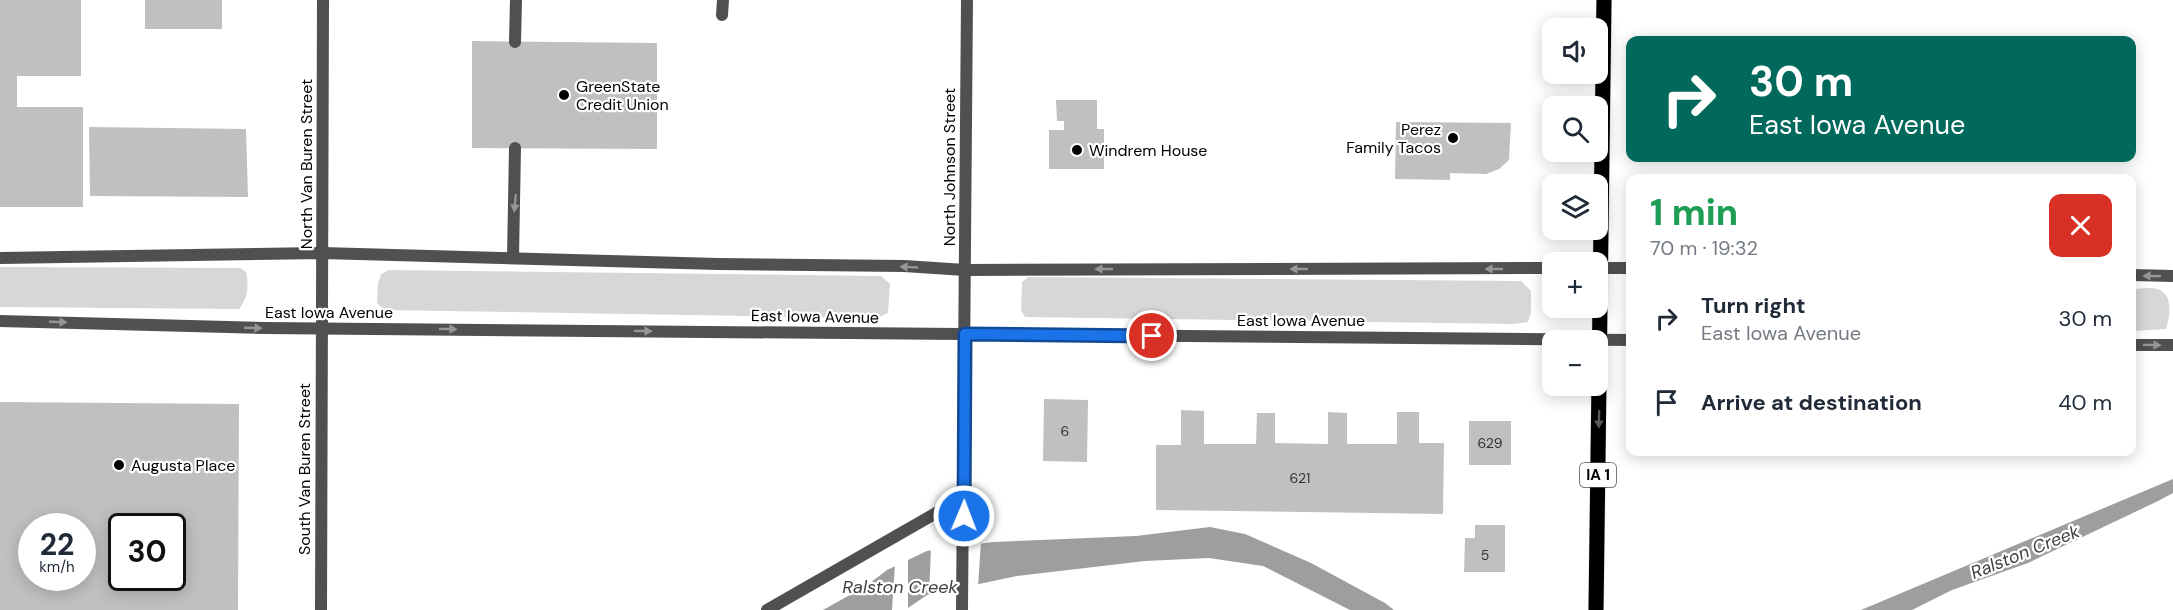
<!DOCTYPE html>
<meta charset="utf-8">
<style>
:root{--surface:#fff;--page:#f2f2f3;--text:#1f2937;--muted:#747a83}
body{margin:0;font-family:"DM Sans",sans-serif;background:var(--page);color:var(--text);height:100vh;display:flex;flex-direction:column;font-size:22px;white-space:nowrap}
*{box-sizing:border-box;margin:0}
p{font-size:20px;color:var(--muted)}
.icon{flex:none;width:33px;height:33px;fill:none;stroke:currentColor;stroke-width:2;stroke-linecap:round;stroke-linejoin:round}
.map{position:relative;flex:1;overflow:hidden}
.drawer{position:absolute;left:1626px;top:174px;width:510px;height:282px;display:flex;flex-direction:column;background:var(--surface);border-radius:12px;box-shadow:0 3px 15px #0003}
.drawer>*{flex:none}
.banner{position:absolute;left:1626px;top:36px;width:510px;height:126px;border-radius:12px;box-shadow:0 3px 15px #0003;background:#00695c;color:#fff;overflow:hidden}
.controls{position:absolute;left:1542px;top:18px;display:grid;gap:12px}
.controls a{display:grid;place-items:center;width:66px;height:66px;border-radius:12px;background:var(--surface);box-shadow:0 3px 15px #0003;font-size:30px}
.speed{position:absolute;left:18px;top:513px;display:flex;gap:12px;font-size:30px;font-weight:700;text-align:center}
.speed>*{display:grid;place-content:center;width:78px;height:78px;border-radius:50%;background:var(--surface);box-shadow:0 3px 15px #0003;line-height:1}
.speed small{font-size:15px;font-weight:400}
.speed .limit{border:3px solid #111;border-radius:9px;background:#fff;color:#111}
.pin{position:absolute;display:grid;place-items:center;width:51px;height:51px;color:#fff;margin:-26px;border:3px solid #fff;border-radius:50%;box-shadow:0 2px 6px #0007}
.me{position:absolute;width:66px;margin:-33px;rotate:1deg;stroke-linejoin:round;filter:drop-shadow(0 0 4px #0008)}
.turn{display:flex;align-items:center;gap:21px;height:126px;padding:0 24px;font-size:27px}
.turn .icon{width:78px;height:78px;stroke-width:2.5}
.turn b{display:block;font-size:42px;line-height:51px}
.round{display:grid;place-items:center;flex:none;width:63px;height:63px;border-radius:12px;background:var(--page)}
.headline{display:flex;align-items:center;justify-content:space-between;height:102px;padding:0 24px}
h1{font-size:36px;font-weight:800;line-height:45px;color:#1e9e55}
ul{padding:0;list-style:none}
li{display:flex;align-items:center;gap:18px;height:84px;padding:0 24px}
li div{flex:1}
li b{display:block;font-size:22px}
li em{font-style:normal}
.map>svg:first-child{display:block}
.green{fill:#d7d7d7}
.water{fill:#9e9e9e}
.pier{fill:#fff}
.building{fill:#c0c0c0;fill-rule:evenodd}
.lines{fill:none;stroke-linecap:round;stroke-linejoin:round}
.primary-casing{stroke:#dbdbdb;stroke-width:16}
.service{stroke:#505050;stroke-width:12}
.minor{stroke:#505050;stroke-width:12}
.primary{stroke:#000;stroke-width:15}
.oneway{fill:#969696}
.oneway2{fill:#595959}
.route-casing{stroke:#114b97;stroke-width:15}
.route{stroke:#1a73e8;stroke-width:10}
.poi-dot{fill:#000;stroke:#fff;stroke-width:2}
.labels{text-anchor:middle;stroke-width:4.5;stroke-linejoin:round;paint-order:stroke}
.number-label{font-size:14px;fill:#303030}
.shield{fill:#fff;stroke:#4c4c4c;stroke-width:1.5}
.shield-label{font-size:15px;font-weight:bold;fill:#000}
.poi-label{font-size:16px;fill:#000;stroke:#fff;text-anchor:start}
.street-label{font-size:16px;fill:#000;stroke:#fff}
.water-label{font-size:18px;font-style:italic;fill:#3f3f3f;stroke:#fff}
</style>
<div class="map">
<svg width="2173" height="610" viewBox="0 0 2173 610">
<rect width="100%" height="100%" fill="#fff"/>
<!-- green -->
<g class="green">
<path d="M0,267L240,268L246,272C249,286 248,298 239,309L0,307Z"/>
<polygon points="389,270 881,276 890,284 888,313 877,318 384,310 377,303 378,284 381,274"/>
<polygon points="1028,277 1521,281 1531,291 1531,313 1528,322 1514,324 1025,317 1021,310 1022,282"/>
<path d="M2132,289C2140,289 2153,286 2160,290C2173,296 2170,318 2166,329L2132,331Z"/>
</g>
<!-- water -->
<g class="water">
<polygon points="2173,479 2173,493 2158,501 2028,563 1952,590 1912,610 1861,610"/>
<polygon points="1210,527 1245,534 1311,563 1385,603 1394,610 1350,610 1263,566 1209,558 1145,561 1017,576 927,595 908,608 896,610 823,610 866,586 887,570 927,551 993,542 1136,536"/>
</g>
<!-- pier -->
<g class="pier">
<polygon points="981,541 978,587 929,597 931,548"/>
<polygon points="908,557 908,610 892,610 895,563"/>
</g>
<!-- building -->
<g class="building">
<polygon points="0,0 81,0 81,76 17,76 17,107 83,107 83,207 0,207"/>
<rect x="145" y="0" width="77" height="29"/>
<polygon points="472,41 657,43 657,149 472,148"/>
<polygon points="1056,100 1097,100 1097,129 1104,129 1104,169 1049,169 1049,130 1064,130 1064,121 1057,121"/>
<polygon points="1396,122 1511,123 1509,160 1499,169 1486,174 1450,173 1450,180 1395,179"/>
<polygon points="89,127 246,129 248,197 90,196"/>
<polygon points="1044,399 1088,400 1087,462 1043,461"/>
<path d="M0,402L239,404L238,610H0ZM32,526H82V578H32ZM122,526H172V578H122Z"/>
<polygon points="1181,410 1204,411 1204,444 1256,444 1257,413 1275,413 1275,443 1328,444 1328,412 1347,413 1347,444 1397,444 1397,412 1419,412 1419,443 1444,443 1443,514 1156,510 1156,445 1181,445"/>
<rect x="1469" y="421" width="42" height="44"/>
<polygon points="1475,525 1505,525 1505,572 1464,572 1465,538 1475,538"/>
</g>
<g class="lines">
<defs>
<polyline id="primary" points="1596,610 1604,0"/>
</defs>
<!-- primary casing -->
<use href="#primary" class="primary-casing"/>
<!-- service -->
<g class="service">
<polyline points="722,15 723,0"/>
<polyline points="515,42 516,0"/>
<polyline points="513,258 515,148"/>
<polyline points="767,610 964,497"/>
</g>
<!-- minor -->
<g class="minor">
<polyline points="0,258 322,253 718,264 904,266 965,270 1552,268"/>
<polyline points="1598,268 1630,268"/>
<polyline points="2132,275 2173,276"/>
<polyline points="0,321 265,328 1630,340"/>
<polyline points="2132,345 2173,345"/>
<polyline points="321,610 323,0"/>
<polyline points="962,610 967,0"/>
</g>
<!-- primary -->
<use href="#primary" class="primary"/>
</g>
<!-- one-way arrows -->
<defs><path id="oneway-solid" d="M-6-.8H1V-3.2L6.5 0L1 3.2V.8H-6Z" transform="scale(1.5)"/></defs>
<g class="oneway">
<use href="#oneway-solid" transform="translate(515 203) rotate(95)"/>
<use href="#oneway-solid" transform="translate(909 267) rotate(-177)"/>
<use href="#oneway-solid" transform="translate(1104 269) rotate(180)"/>
<use href="#oneway-solid" transform="translate(1299 269) rotate(180)"/>
<use href="#oneway-solid" transform="translate(1494 269) rotate(180)"/>
<use href="#oneway-solid" transform="translate(2152 276) rotate(-179)"/>
<use href="#oneway-solid" transform="translate(58 322) rotate(2)"/>
<use href="#oneway-solid" transform="translate(253 328) rotate(2)"/>
<use href="#oneway-solid" transform="translate(448 329) rotate(1)"/>
<use href="#oneway-solid" transform="translate(643 331) rotate(1)"/>
<use href="#oneway-solid" transform="translate(2152 345) rotate(1)"/>
</g>
<use class="oneway2" href="#oneway-solid" transform="translate(1599 419) rotate(91)"/>
<g class="lines">
<defs>
<polyline id="route" points="964,516 965,334 1152,336"/>
</defs>
<!-- route casing -->
<use href="#route" class="route-casing"/>
<!-- route -->
<use href="#route" class="route"/>
</g>
<!-- markers -->
<g class="poi-dot">
<circle cx="564" cy="95" r="6"/>
<circle cx="1453" cy="138" r="6"/>
<circle cx="1077" cy="150" r="6"/>
<circle cx="119" cy="465" r="6"/>
</g>
<g class="labels">
<!-- number labels -->
<g class="number-label">
<text x="1065" y="436">6</text>
<text x="1490" y="448">629</text>
<text x="1300" y="483">621</text>
<text x="1485" y="560">5</text>
</g>
<!-- shield labels -->
<rect class="shield" x="1580" y="463" width="36" height="24" rx="4.5"/>
<g class="shield-label">
<text x="1598" y="480">IA 1</text>
</g>
<!-- poi labels -->
<g class="poi-label">
<text x="576" y="92">GreenState<tspan x="576" dy="18">Credit Union</tspan></text>
<text x="1441" y="135" text-anchor="end">Perez<tspan x="1441" dy="18">Family Tacos</tspan></text>
<text x="1089" y="156">Windrem House</text>
<text x="131" y="471">Augusta Place</text>
</g>
<!-- street labels -->
<g class="street-label">
<text transform="translate(306 164) rotate(-90)" y="6">North Van Buren Street</text>
<text transform="translate(949 167) rotate(-90)" y="6">North Johnson Street</text>
<text x="329" y="318">East Iowa Avenue</text>
<text transform="translate(815 316) rotate(1)" y="6">East Iowa Avenue</text>
<text x="1301" y="326">East Iowa Avenue</text>
<text transform="translate(304 469) rotate(-90)" y="6">South Van Buren Street</text>
</g>
<!-- water labels -->
<g class="water-label">
<text transform="translate(2025 552) rotate(-22)" y="6">Ralston Creek</text>
<text x="900" y="593">Ralston Creek</text>
</g>
</g>
</svg>
<div class="controls">
<a><svg class="icon" aria-label="sound" viewBox="0 0 24 24"><path d="M4 9h4l5-4v14l-5-4H4zM17 9q2 3 0 6"/></svg></a>
<a><svg class="icon" aria-label="search" viewBox="0 0 24 24"><circle cx="10" cy="10" r="6"/><path d="M15 15l6 6"/></svg></a>
<a><svg class="icon" aria-label="layers" viewBox="0 0 24 24"><path d="M12 4l9 5-9 5-9-5zM3 14l9 5 9-5"/></svg></a>
<a>+</a>
<a>−</a>
</div>
<div class="speed"><div>22<small>km/h</small></div><div class="limit">30</div></div>
<div class="pin" style="left:1152px;top:336px;background:#d93025"><svg class="icon" aria-label="arrive" viewBox="0 0 24 24"><path d="M6 21V4h12l-3 4 3 4H6"/></svg></div>
<svg class="me" style="left:964px;top:516px" viewBox="-20 -20 40 40"><circle r="17" fill="#1a73e8" stroke="#fff" stroke-width="3"/><path d="M0-11L8 9 0 5-8 9z" fill="#fff"/></svg>
<div class="banner">
<div class="turn"><svg class="icon" aria-label="right" viewBox="0 0 24 24"><path d="M7 20v-9h11M14 6l5 5-5 5"/></svg><div><b>30 m</b>East Iowa Avenue</div></div>
</div>
<section class="drawer">
<div class="headline"><div><h1>1 min</h1><p>70 m · 19:32</p></div><a class="round" style="background:#d93025;color:#fff"><svg class="icon" aria-label="close" viewBox="0 0 24 24"><path d="M6 6l12 12M18 6L6 18"/></svg></a></div>
<ul>
<li><svg class="icon" aria-label="right" viewBox="0 0 24 24"><path d="M7 20v-9h11M14 6l5 5-5 5"/></svg><div><b>Turn right</b><p>East Iowa Avenue</p></div><em>30 m</em></li>
<li><svg class="icon" aria-label="arrive" viewBox="0 0 24 24"><path d="M6 21V4h12l-3 4 3 4H6"/></svg><div><b>Arrive at destination</b></div><em>40 m</em></li>
</ul>
</section>
</div>
